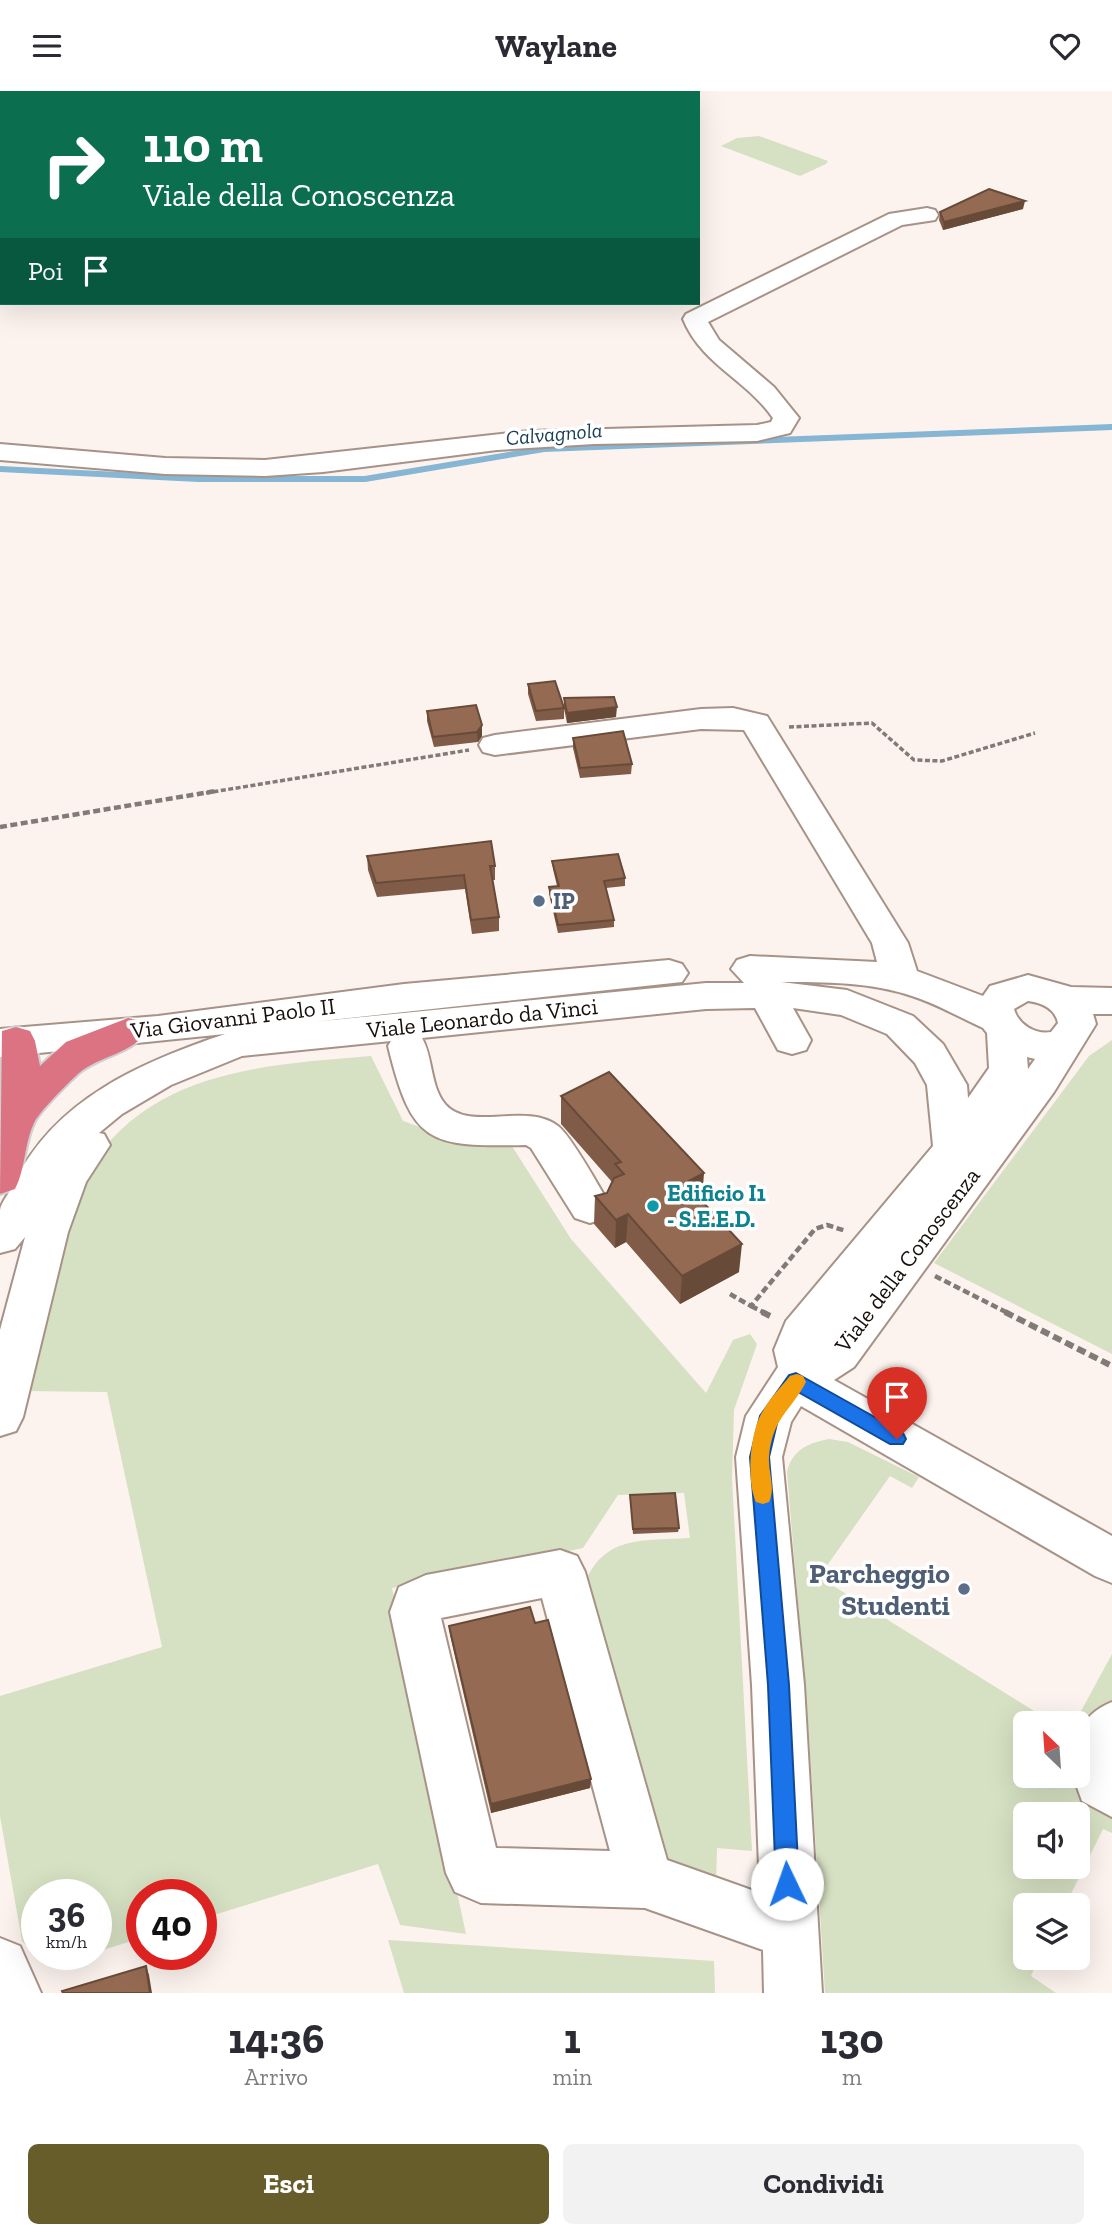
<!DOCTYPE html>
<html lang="it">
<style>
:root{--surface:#fff;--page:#f2f2f3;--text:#2b2b33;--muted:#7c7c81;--accent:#665d2a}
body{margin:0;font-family:"Zilla Slab",serif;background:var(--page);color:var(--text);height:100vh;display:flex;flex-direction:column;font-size:26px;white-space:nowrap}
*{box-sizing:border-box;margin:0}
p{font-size:23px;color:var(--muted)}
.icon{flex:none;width:38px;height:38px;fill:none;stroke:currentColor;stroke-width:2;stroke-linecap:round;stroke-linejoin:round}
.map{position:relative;height:1902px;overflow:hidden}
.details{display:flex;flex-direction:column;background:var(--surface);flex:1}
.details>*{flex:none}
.banner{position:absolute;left:0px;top:0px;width:700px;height:214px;box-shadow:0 7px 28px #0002;background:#0b6e4f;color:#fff;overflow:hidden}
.needle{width:46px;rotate:335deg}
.buttons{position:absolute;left:1013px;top:1620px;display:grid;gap:14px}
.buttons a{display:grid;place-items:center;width:77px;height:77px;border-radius:10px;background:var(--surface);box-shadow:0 7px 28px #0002;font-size:35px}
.speed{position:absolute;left:21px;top:1788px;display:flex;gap:14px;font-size:35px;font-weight:700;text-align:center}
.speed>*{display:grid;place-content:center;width:91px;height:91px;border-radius:50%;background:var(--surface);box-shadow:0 7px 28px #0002;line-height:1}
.speed small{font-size:18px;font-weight:400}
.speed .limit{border:10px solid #d22;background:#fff;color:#111}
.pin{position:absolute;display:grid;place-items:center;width:60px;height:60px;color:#fff;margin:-72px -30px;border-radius:50% 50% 50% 0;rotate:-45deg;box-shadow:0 0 7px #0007}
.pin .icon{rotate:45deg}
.me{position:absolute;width:77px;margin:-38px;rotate:357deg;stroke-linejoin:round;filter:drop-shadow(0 0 5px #0008)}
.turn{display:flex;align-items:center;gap:24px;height:147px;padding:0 28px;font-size:32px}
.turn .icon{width:91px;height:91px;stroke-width:2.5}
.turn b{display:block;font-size:49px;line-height:60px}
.then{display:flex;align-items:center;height:66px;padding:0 28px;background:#0003;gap:14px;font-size:26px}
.eta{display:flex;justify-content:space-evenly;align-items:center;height:119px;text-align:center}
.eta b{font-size:42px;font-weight:700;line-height:49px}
.button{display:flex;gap:14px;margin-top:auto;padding:14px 28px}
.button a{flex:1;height:80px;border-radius:10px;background:var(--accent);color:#fff;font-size:28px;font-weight:700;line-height:80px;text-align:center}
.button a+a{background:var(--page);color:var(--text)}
header{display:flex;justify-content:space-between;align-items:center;height:91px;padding:0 28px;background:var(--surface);font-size:32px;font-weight:700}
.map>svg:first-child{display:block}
.green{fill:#d6e0c2;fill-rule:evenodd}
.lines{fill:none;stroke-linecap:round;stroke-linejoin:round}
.stream{stroke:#86b6d3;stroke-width:6}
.minor-casing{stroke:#a79287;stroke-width:4}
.highway-casing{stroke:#d0cfce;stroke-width:4}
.path-far2{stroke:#827a76;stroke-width:3.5;stroke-dasharray:5 2.5;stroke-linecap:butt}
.path-far1{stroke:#827a76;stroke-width:4.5;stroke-dasharray:7 3.5;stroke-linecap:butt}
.path{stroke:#827a76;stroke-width:6;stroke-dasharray:9 4.5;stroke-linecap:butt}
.minor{fill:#fff;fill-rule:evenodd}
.highway{fill:#dc7382;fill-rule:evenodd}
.wall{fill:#805b47}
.shaded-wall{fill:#684a39}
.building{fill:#956a52;stroke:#684a39;stroke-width:2}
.route{fill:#1a73e8;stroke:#114b97;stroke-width:2}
.slow{fill:#f59e0b}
.service-dot{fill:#5c6f8a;stroke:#fff;stroke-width:2.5}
.culture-dot{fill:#0f9aa8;stroke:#fff;stroke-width:2.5}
.labels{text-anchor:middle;stroke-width:7;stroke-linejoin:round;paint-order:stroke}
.far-water-label{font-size:21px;font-style:italic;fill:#163d52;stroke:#fff}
.service-label{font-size:23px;font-weight:bold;fill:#4e5e75;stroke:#fff;text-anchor:start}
.street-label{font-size:23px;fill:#160f0b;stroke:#fff}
.culture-label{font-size:23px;font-weight:bold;fill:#0d838f;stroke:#fff;text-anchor:start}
.near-service-label{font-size:28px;font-weight:bold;fill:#4e5e75;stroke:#fff;text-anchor:end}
</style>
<header><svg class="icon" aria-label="menu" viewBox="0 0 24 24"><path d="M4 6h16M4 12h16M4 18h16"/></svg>Waylane<svg class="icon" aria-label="heart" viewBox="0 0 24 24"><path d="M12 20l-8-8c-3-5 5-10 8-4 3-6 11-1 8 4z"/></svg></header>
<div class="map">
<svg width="1112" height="1902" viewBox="0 0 1112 1902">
<rect width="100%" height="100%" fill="#fcf3ee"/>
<!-- green -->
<g class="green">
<polygon points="759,45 828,70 826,73 800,85 721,55 737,47"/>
<polygon points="1112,949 1112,1263 934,1172 1089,965"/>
<path d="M371,965L403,1030L470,1054L510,1052L571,1148L706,1302L733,1249L750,1243L757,1253L734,1319L732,1387L752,1760L717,1757L716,1793L669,1771L657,1751L581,1502C600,1444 637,1450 690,1447L684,1402L618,1404L583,1457L392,1497L466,1843L400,1834L378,1773L201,1828V1804H142V1847L96,1861V1804H37V1864H87L62,1871L39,1868L22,1850L0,1725V1605L162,1556L107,1301L24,1300C36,1253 49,1207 61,1161C68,1134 74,1104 88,1080C149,979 264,974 371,965Z"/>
<path d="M829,1348L848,1351L919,1386L912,1397L890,1385L819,1486L1055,1633H1026V1685H1078V1633H1074L1112,1563V1610L1085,1658L1112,1717V1742L1103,1738L1065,1815H1026V1867H1039L1031,1885L1056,1902H825L809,1646L787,1381C792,1359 808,1352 829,1348ZM1026,1724H1078V1776H1026Z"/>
<polygon points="388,1849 714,1870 715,1902 404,1902"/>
</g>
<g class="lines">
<!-- stream -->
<polyline class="stream" points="0,378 198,388 365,388 544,358 1112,336"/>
<defs>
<g id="minor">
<polygon points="510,0 534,0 508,2"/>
<rect x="0" y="19" width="2" height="12"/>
<polygon points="0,99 2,99 0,113"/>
<path d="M927,117L935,119L938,124L935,129L902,134L708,231L719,249L774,296L799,327L790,342L757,350L594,353L497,359L323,381L265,385L165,383L0,369V353L165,367L265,369L529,340L757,334L771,331L773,327C747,289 701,273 683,228L686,223L889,123Z"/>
<path d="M733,617L767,625L908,852L917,880L983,905L990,895L1028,884L1071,896L1112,897V923H1093L1096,933L1054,1001L854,1276L834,1289L1112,1445V1492L1095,1485L801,1315L791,1331L782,1366L804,1594L822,1902H764L763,1859L645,1817L481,1812L455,1801L446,1782L390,1521L399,1496L426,1484L560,1459L577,1465L585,1481L667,1769L760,1802L752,1594L736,1366L746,1325L778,1276L774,1259L786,1230L933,1055L927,994L915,972L887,943L841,924L793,917L811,949L806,959L792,963L778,959L755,917L706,918L422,947C433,966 430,995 445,1013C470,1042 526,1010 558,1035C572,1046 601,1099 611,1116L605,1127L590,1132L575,1127L531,1057L526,1054C428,1056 412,1053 388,955L391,950L242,965L171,994L122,1023L99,1042L104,1043L110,1054L86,1091L68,1141L23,1326L16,1340L0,1345V1239L25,1146L15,1158L0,1162C0,1149 0,1133 0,1119C1,1111 11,1100 15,1091C55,1008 142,971 225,943L0,966V938L158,925L404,893L669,869L682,873L688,882L682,891L312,931L706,892H744L731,878L737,869L750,865L877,871L872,852L744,639L701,638L495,664L483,661L479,654L483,647L495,644L701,618ZM781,891C825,891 871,891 912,905C937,913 959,926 983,937L987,942L989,977L968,1007L967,994L943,953L913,925L847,899ZM1028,910C1042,912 1055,917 1058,932L1051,941C1035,944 1018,933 1014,918ZM1027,966L1035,968L1028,978ZM542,1507L610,1760L496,1757L441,1527Z"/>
<path d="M1112,1611V1726L1082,1710L1073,1685H1078C1078,1650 1075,1626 1112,1611Z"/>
<polygon points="0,1847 20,1855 41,1902 0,1902"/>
</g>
<path id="highway" d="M128,927L142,930L147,940C134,962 99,965 79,982C68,992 42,1018 35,1030C24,1051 26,1077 15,1098L0,1103L2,940L16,936L30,940L35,950L40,975L66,951Z"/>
</defs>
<!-- minor casing -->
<use href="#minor" class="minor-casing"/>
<!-- highway casing -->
<use href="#highway" class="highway-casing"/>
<!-- path-far2 -->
<g class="path-far2">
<polyline points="789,636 872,632 914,669 942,670 1035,642"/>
<polyline points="206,702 469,659"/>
</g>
<!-- path-far1 -->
<g class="path-far1">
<polyline points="0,736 216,700"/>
<polyline points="935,1185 1008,1222"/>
<polyline points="730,1203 751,1215 815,1138 827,1134 846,1140"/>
<polyline points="751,1215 765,1222"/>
</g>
<!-- path -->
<g class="path">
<polyline points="762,1221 774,1227"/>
<polyline points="1005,1221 1112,1275"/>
</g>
<!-- minor -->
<use href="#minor" class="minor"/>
<!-- highway -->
<use href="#highway" class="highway"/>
</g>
<!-- wall -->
<g class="wall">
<polygon points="1023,118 943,139 939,129 940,121"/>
<polygon points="528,593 564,616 564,607 616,626 567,632 564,618 564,628 536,630 528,603"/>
<polygon points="427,620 482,634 482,645 478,651 434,656 427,630"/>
<polygon points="573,647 632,673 631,683 580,687 573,657"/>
<polygon points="367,765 495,775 495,789 493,789 499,826 499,840 472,843 465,798 377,806 368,779"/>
<polygon points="552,770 625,787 625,795 606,797 614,829 614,836 558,842 549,803 549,796 557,795 553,778"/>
<polygon points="561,1005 702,1110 739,1181 680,1213 626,1151 615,1157 594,1133 595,1105 607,1102 612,1091 561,1033"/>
<polygon points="630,1404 679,1437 678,1441 633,1443"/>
<polygon points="535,1532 591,1688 590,1697 491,1722 450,1544 449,1535"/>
</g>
<!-- shaded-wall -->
<g class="shaded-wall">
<polygon points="1025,110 1023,118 943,139 944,131"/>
<polygon points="617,616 616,626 567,632 567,622"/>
<polygon points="482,634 482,645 478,651 477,641"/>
<polygon points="704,1082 702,1110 685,1092"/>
<polygon points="628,1123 626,1151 615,1157 616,1129"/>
<polygon points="742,1153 739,1181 680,1213 682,1185"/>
<polygon points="591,1688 590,1697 491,1722 491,1713"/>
<polygon points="146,1875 149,1884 152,1902 150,1902"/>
</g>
<!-- building -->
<g class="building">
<polygon points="27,0 64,0 66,2 29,2"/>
<polygon points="989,98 1025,110 944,131 940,121"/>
<polygon points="555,590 564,617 536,620 528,593"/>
<polygon points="614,606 617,616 567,622 564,607"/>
<polygon points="476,614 482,634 477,641 433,646 427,620"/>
<polygon points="623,640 632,673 580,677 573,647"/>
<polygon points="491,750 495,775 490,775 499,826 471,829 464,784 376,792 367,765"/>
<polygon points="618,763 625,787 604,790 614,829 558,834 549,796 559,795 552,770"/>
<polygon points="609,981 704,1082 685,1092 742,1153 682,1185 628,1123 616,1129 595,1105 607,1102 614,1087 624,1083 615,1073 621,1071 561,1005"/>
<polygon points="675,1402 679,1437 633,1438 630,1404"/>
<polygon points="530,1516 535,1532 548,1529 591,1688 491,1713 449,1535"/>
<polygon points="146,1875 150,1902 63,1902 62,1900"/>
</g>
<!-- route -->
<polygon class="route" points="796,1282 903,1342 906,1348 903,1353 890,1353 798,1301 778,1328 769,1366 789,1594 799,1793 795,1801 787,1804 779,1801 776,1793 768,1594 750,1366 760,1325 789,1284"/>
<!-- slow -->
<path class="slow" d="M797,1283L803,1285L806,1291C791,1320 772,1327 769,1366C768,1381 776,1397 769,1411L763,1413L756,1411C746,1390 750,1339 763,1320C770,1307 781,1296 790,1285Z"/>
<!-- markers -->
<g class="service-dot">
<circle cx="539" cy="810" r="7"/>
<circle cx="964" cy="1498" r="7"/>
</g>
<circle class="culture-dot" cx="653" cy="1115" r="7"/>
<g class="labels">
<!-- far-water labels -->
<g class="far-water-label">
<text transform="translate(554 343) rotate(-5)" y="7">Calvagnola</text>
</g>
<!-- service labels -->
<g class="service-label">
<text x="553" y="818">IP</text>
</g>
<!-- street labels -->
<g class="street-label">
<text transform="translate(233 927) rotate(-7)" y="8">Via Giovanni Paolo II</text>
<text transform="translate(482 927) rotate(-6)" y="8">Viale Leonardo da Vinci</text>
<text transform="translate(907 1169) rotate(-53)" y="8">Viale della Conoscenza</text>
</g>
<!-- culture labels -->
<g class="culture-label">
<text x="667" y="1110">Edificio I1<tspan x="667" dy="26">- S.E.E.D.</tspan></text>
</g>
<!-- near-service labels -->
<g class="near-service-label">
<text x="950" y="1492">Parcheggio<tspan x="950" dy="32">Studenti</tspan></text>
</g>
</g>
</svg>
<div class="buttons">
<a><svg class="needle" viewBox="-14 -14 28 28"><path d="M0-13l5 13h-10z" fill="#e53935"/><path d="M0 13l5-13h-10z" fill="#7c7c81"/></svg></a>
<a><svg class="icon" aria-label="sound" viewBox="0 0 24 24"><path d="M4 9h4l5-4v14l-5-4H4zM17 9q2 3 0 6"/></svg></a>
<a><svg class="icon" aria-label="layers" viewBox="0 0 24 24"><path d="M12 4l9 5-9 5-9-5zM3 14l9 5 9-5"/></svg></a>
</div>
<div class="speed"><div>36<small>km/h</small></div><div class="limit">40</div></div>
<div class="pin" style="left:897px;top:1348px;background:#d93025"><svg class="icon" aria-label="arrive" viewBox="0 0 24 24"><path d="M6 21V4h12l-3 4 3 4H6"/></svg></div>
<svg class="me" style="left:787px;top:1793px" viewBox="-20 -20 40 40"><circle r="19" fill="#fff"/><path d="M0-13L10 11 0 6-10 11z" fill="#1a73e8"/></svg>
<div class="banner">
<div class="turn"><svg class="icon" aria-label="right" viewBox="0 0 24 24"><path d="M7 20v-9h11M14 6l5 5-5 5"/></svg><div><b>110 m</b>Viale della Conoscenza</div></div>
<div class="then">Poi<svg class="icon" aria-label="arrive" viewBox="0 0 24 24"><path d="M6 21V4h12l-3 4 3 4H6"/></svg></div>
</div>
</div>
<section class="details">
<div class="eta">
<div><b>14:36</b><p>Arrivo</p></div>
<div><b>1</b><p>min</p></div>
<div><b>130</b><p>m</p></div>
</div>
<div class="button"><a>Esci</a><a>Condividi</a></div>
</section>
